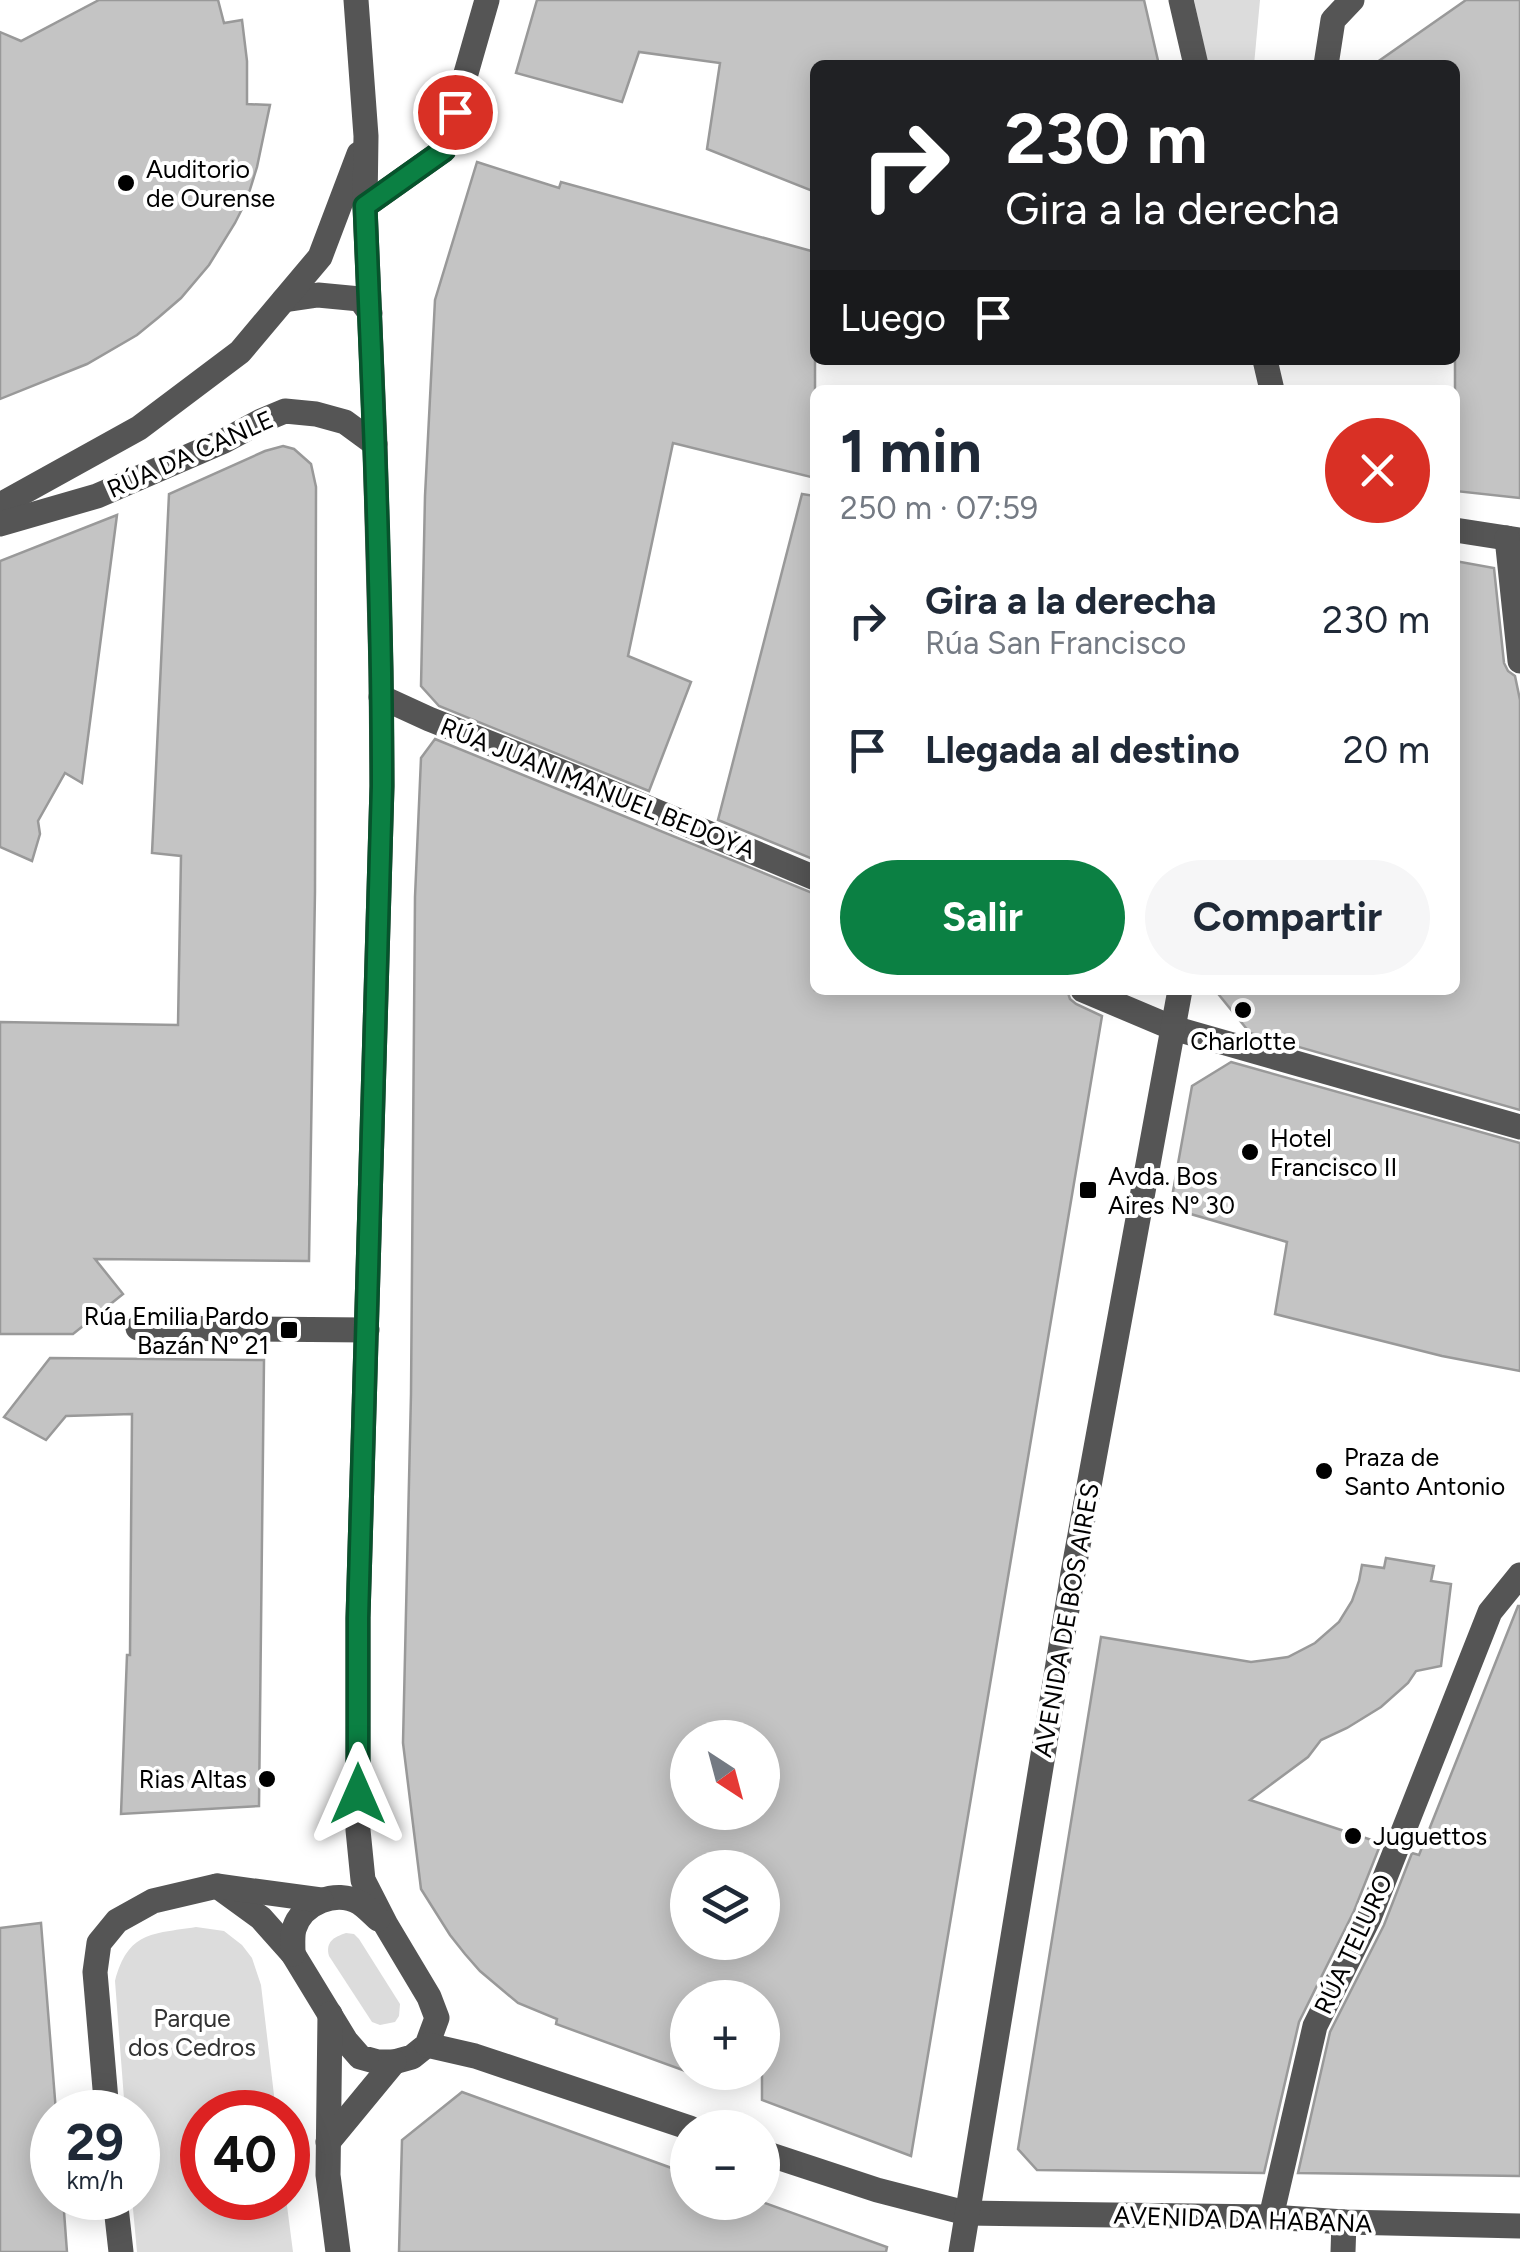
<!DOCTYPE html>
<html lang="es">
<meta charset="utf-8">
<style>
:root{--surface:#fff;--page:#f6f6f7;--text:#1f2937;--muted:#747a83;--accent:#0b8043}
body{margin:0;font-family:Figtree,sans-serif;background:var(--page);color:var(--text);height:100vh;display:flex;flex-direction:column;font-size:38px;white-space:nowrap}
*{box-sizing:border-box;margin:0}
p{font-size:32px;color:var(--muted)}
.icon{flex:none;width:55px;height:55px;fill:none;stroke:currentColor;stroke-width:2;stroke-linecap:round;stroke-linejoin:round}
.map{position:relative;flex:1;overflow:hidden}
.panel{position:absolute;left:810px;top:385px;width:650px;height:610px;display:flex;flex-direction:column;background:var(--surface);border-radius:15px;box-shadow:0 5px 25px #0003}
.panel>*{flex:none}
.top-card{position:absolute;left:810px;top:60px;width:650px;height:305px;border-radius:15px;box-shadow:0 5px 25px #0003;background:#202124;color:#fff;overflow:hidden}
.needle{width:65px;rotate:144deg}
.tools{position:absolute;left:670px;top:1720px;display:grid;gap:20px}
.tools a{display:grid;place-items:center;width:110px;height:110px;border-radius:50%;background:var(--surface);box-shadow:0 5px 25px #0003;font-size:50px}
.speed{position:absolute;left:30px;top:2090px;display:flex;gap:20px;font-size:50px;font-weight:700;text-align:center}
.speed>*{display:grid;place-content:center;width:130px;height:130px;border-radius:50%;background:var(--surface);box-shadow:0 5px 25px #0003;line-height:1}
.speed small{font-size:25px;font-weight:400}
.speed .limit{border:15px solid #d22;background:#fff;color:#111}
.pin{position:absolute;display:grid;place-items:center;width:85px;height:85px;color:#fff;margin:-42px;border:5px solid #fff;border-radius:50%;box-shadow:0 2px 10px #0007}
.me{position:absolute;width:110px;margin:-55px;rotate:0deg;stroke-linejoin:round;filter:drop-shadow(0 0 8px #0008)}
.turn{display:flex;align-items:center;gap:35px;height:210px;padding:0 30px;font-size:45px}
.turn .icon{width:130px;height:130px;stroke-width:2.5}
.turn b{display:block;font-size:70px;line-height:85px}
.then{display:flex;align-items:center;height:95px;padding:0 30px;background:#0003;gap:20px;font-size:38px}
.round{display:grid;place-items:center;flex:none;width:105px;height:105px;border-radius:52px;background:var(--page)}
.head{display:flex;align-items:center;justify-content:space-between;height:170px;padding:0 30px}
h1{font-size:60px;font-weight:700;line-height:75px}
.primary-button{display:flex;gap:20px;margin-top:auto;padding:20px 30px}
.primary-button a{flex:1;height:115px;border-radius:60px;background:var(--accent);color:#fff;font-size:40px;font-weight:700;line-height:115px;text-align:center}
.primary-button a+a{background:var(--page);color:var(--text)}
ul{padding:0;list-style:none}
li{display:flex;align-items:center;gap:30px;height:130px;padding:0 30px}
li div{flex:1}
li b{display:block;font-size:38px}
li em{font-style:normal}
.map>svg:first-child{display:block}
.green{fill:#dcdcdc}
.building{fill:#c4c4c4;stroke:#999;stroke-width:2.5;fill-rule:evenodd}
.lines{fill:none;stroke-linecap:round;stroke-linejoin:round}
.minor{stroke:#555;stroke-width:25}
.route-casing{stroke:#07532c;stroke-width:25}
.route{stroke:#0b8043;stroke-width:18}
.poi-dot{fill:#000;stroke:#fff;stroke-width:4}
.labels{text-anchor:middle;stroke-width:8;stroke-linejoin:round;paint-order:stroke}
.poi-label{font-size:25px;fill:#000;stroke:#fff;text-anchor:start}
.street-label{font-size:25px;fill:#000;stroke:#fff}
.park-label{font-size:25px;fill:#333;stroke:#fff}
</style>
<div class="map">
<svg width="1520" height="2252" viewBox="0 0 1520 2252">
<rect width="100%" height="100%" fill="#fff"/>
<!-- green -->
<g class="green">
<polygon points="1194,0 1260,0 1254,65 1208,65"/>
<path d="M196,1927L224,1931L242,1945L252,1958L261,1985L276,2112H202V2198H286L293,2252H137L132,2198H138V2112H125L115,1981C128,1932 151,1934 196,1927Z"/>
<path d="M346,1933L354,1934L359,1939L400,2004L399,2016L395,2022L380,2025L372,2022L329,1956C325,1942 334,1937 346,1933Z"/>
</g>
<!-- building -->
<g class="building">
<polygon points="99,0 218,0 224,23 242,20 247,61 247,104 270,105 257,167 247,199 235,223 209,265 181,298 159,317 137,335 87,364 0,399 0,32 21,41"/>
<polygon points="537,0 1144,0 1159,65 815,65 815,192 707,149 720,63 639,52 622,102 516,73"/>
<polygon points="1466,0 1520,0 1520,498 1455,491 1455,65 1373,65"/>
<polygon points="477,162 559,188 561,182 815,252 815,478 673,443 628,656 691,682 649,791 439,706 421,686 425,496 435,300"/>
<polygon points="283,446 294,449 311,464 316,487 315,891 309,1261 95,1259 123,1294 73,1334 0,1334 0,1022 178,1025 181,856 152,853 169,494 265,451"/>
<polygon points="802,494 815,496 815,860 718,820"/>
<polygon points="117,515 82,783 65,773 38,821 40,834 32,861 0,847 0,561"/>
<polygon points="1455,561 1494,568 1504,663 1508,671 1515,676 1520,700 1520,1110 1250,1033 1215,990 1455,990"/>
<path d="M435,739L815,894V990H1067L1070,999L1076,1004L1102,1016L911,2156L762,2100V1998H688V2072L556,2024L557,2019L518,2003L480,1971L465,1954L450,1935L421,1889L403,1743L411,1394L415,897L421,758ZM688,1738H762V1812H688ZM688,1868H762V1942H688Z"/>
<polygon points="1231,1062 1520,1143 1520,1371 1442,1356 1275,1314 1287,1242 1170,1208 1192,1086"/>
<polygon points="50,1358 264,1360 259,1806 121,1814 127,1655 130,1655 132,1414 66,1416 46,1440 4,1417"/>
<polygon points="1386,1558 1434,1566 1431,1581 1451,1584 1441,1666 1416,1671 1408,1683 1381,1707 1347,1728 1321,1740 1308,1757 1250,1800 1381,1843 1354,1911 1299,2022 1264,2173 1037,2170 1018,2149 1101,1637 1251,1662 1288,1657 1315,1643 1339,1622 1352,1601 1359,1581 1362,1565 1384,1568"/>
<polygon points="1518,1606 1520,1606 1520,2176 1298,2173 1330,2032 1384,1925 1412,1853 1419,1855"/>
<polygon points="41,1923 56,2112 52,2112 52,2198 63,2198 67,2252 0,2252 0,1928"/>
<polygon points="462,2092 688,2174 688,2202 762,2202 887,2247 886,2252 399,2252 402,2140"/>
</g>
<g class="lines">
<!-- minor -->
<g class="minor">
<polyline points="1181,0 1196,65"/>
<polyline points="1326,65 1333,20 1352,0"/>
<polyline points="365,206 444,150 487,0"/>
<polyline points="284,300 318,295 360,299 370,313"/>
<polyline points="1265,360 1272,390"/>
<polyline points="0,505 139,428 240,352 320,257 359,154"/>
<polyline points="0,524 97,496 224,441 261,421 285,411 316,414 345,422 375,444"/>
<polyline points="1455,530 1519,540"/>
<polyline points="1507,538 1520,661"/>
<polyline points="381,697 429,719 550,767 815,878"/>
<polyline points="1083,990 1173,1028 1520,1127"/>
<polyline points="138,1328 367,1330"/>
<polyline points="217,1886 261,1918 293,1954 346,2041 360,2057 378,2062 394,2062 412,2057 427,2045 437,2018 429,1997 386,1925 363,1880 358,1830 358,1618 382,786 381,670 375,444 365,206 366,136 356,0"/>
<path d="M293,1954C293,1946 292,1937 294,1929C302,1903 336,1889 360,1903C366,1907 373,1914 378,1919"/>
<polyline points="330,2014 328,2175 338,2252"/>
<polyline points="427,2045 475,2056 690,2128"/>
<polyline points="107,2112 95,1972 99,1943 117,1921 153,1901 217,1886 321,1900"/>
<polyline points="328,2142 394,2062"/>
<polyline points="762,2152 877,2190 966,2213 1271,2217 1344,2222 1520,2226"/>
<polyline points="115,2198 121,2252"/>
<polyline points="1271,2217 1315,2026 1369,1918 1490,1612 1520,1575"/>
<polyline points="961,2252 1073,1573 1180,990"/>
<polyline points="1343,2252 1344,2222"/>
</g>
</g>
<g class="lines">
<defs>
<path id="route" d="M358,1794V1618L382,786C382,593 373,399 365,206L444,150L455,112"/>
</defs>
<!-- route casing -->
<use href="#route" class="route-casing"/>
<!-- route -->
<use href="#route" class="route"/>
</g>
<!-- markers -->
<g class="poi-dot">
<circle cx="126" cy="183" r="10"/>
<circle cx="1243" cy="1010" r="10"/>
<circle cx="1250" cy="1152" r="10"/>
<rect x="1078" y="1180" width="20" height="20" rx="5"/>
<rect x="279" y="1320" width="20" height="20" rx="5"/>
<circle cx="1324" cy="1471" r="10"/>
<circle cx="267" cy="1779" r="10"/>
<circle cx="1353" cy="1836" r="10"/>
</g>
<g class="labels">
<!-- poi labels -->
<g class="poi-label">
<text x="146" y="178">Auditorio<tspan x="146" dy="29">de Ourense</tspan></text>
<text x="1243" y="1050" text-anchor="middle">Charlotte</text>
<text x="1270" y="1147">Hotel<tspan x="1270" dy="29">Francisco II</tspan></text>
<text x="1108" y="1185">Avda. Bos<tspan x="1108" dy="29">Aires Nº 30</tspan></text>
<text x="269" y="1325" text-anchor="end">Rúa Emilia Pardo<tspan x="269" dy="29">Bazán Nº 21</tspan></text>
<text x="1344" y="1466">Praza de<tspan x="1344" dy="29">Santo Antonio</tspan></text>
<text x="247" y="1788" text-anchor="end">Rias Altas</text>
<text x="1373" y="1845">Juguettos</text>
</g>
<!-- street labels -->
<g class="street-label">
<text transform="translate(190 454) rotate(-24)" y="9">RÚA DA CANLE</text>
<text transform="translate(598 788) rotate(22)" y="9">RÚA JUAN MANUEL BEDOYA</text>
<text transform="translate(1066 1620) rotate(-80)" y="9">AVENIDA DE BOS AIRES</text>
<text transform="translate(1353 1944) rotate(-65)" y="9">RÚA TELURO</text>
<text transform="translate(1243 2219) rotate(2)" y="9">AVENIDA DA HABANA</text>
</g>
<!-- park labels -->
<g class="park-label">
<text x="192" y="2027">Parque<tspan x="192" dy="29">dos Cedros</tspan></text>
</g>
</g>
</svg>
<div class="tools">
<a><svg class="needle" viewBox="-14 -14 28 28"><path d="M0-13l5 13h-10z" fill="#e53935"/><path d="M0 13l5-13h-10z" fill="#747a83"/></svg></a>
<a><svg class="icon" aria-label="layers" viewBox="0 0 24 24"><path d="M12 4l9 5-9 5-9-5zM3 14l9 5 9-5"/></svg></a>
<a>+</a>
<a>−</a>
</div>
<div class="speed"><div>29<small>km/h</small></div><div class="limit">40</div></div>
<div class="pin" style="left:455px;top:112px;background:#d93025"><svg class="icon" aria-label="arrive" viewBox="0 0 24 24"><path d="M6 21V4h12l-3 4 3 4H6"/></svg></div>
<svg class="me" style="left:358px;top:1794px" viewBox="-20 -20 40 40"><path d="M0-17L14 15 0 8-14 15z" fill="#0b8043" stroke="#fff" stroke-width="4"/></svg>
<div class="top-card">
<div class="turn"><svg class="icon" aria-label="right" viewBox="0 0 24 24"><path d="M7 20v-9h11M14 6l5 5-5 5"/></svg><div><b>230 m</b>Gira a la derecha</div></div>
<div class="then">Luego<svg class="icon" aria-label="arrive" viewBox="0 0 24 24"><path d="M6 21V4h12l-3 4 3 4H6"/></svg></div>
</div>
<section class="panel">
<div class="head"><div><h1>1 min</h1><p>250 m · 07:59</p></div><a class="round" style="background:#d93025;color:#fff"><svg class="icon" aria-label="close" viewBox="0 0 24 24"><path d="M6 6l12 12M18 6L6 18"/></svg></a></div>
<ul>
<li><svg class="icon" aria-label="right" viewBox="0 0 24 24"><path d="M7 20v-9h11M14 6l5 5-5 5"/></svg><div><b>Gira a la derecha</b><p>Rúa San Francisco</p></div><em>230 m</em></li>
<li><svg class="icon" aria-label="arrive" viewBox="0 0 24 24"><path d="M6 21V4h12l-3 4 3 4H6"/></svg><div><b>Llegada al destino</b></div><em>20 m</em></li>
</ul>
<div class="primary-button"><a>Salir</a><a>Compartir</a></div>
</section>
</div>
